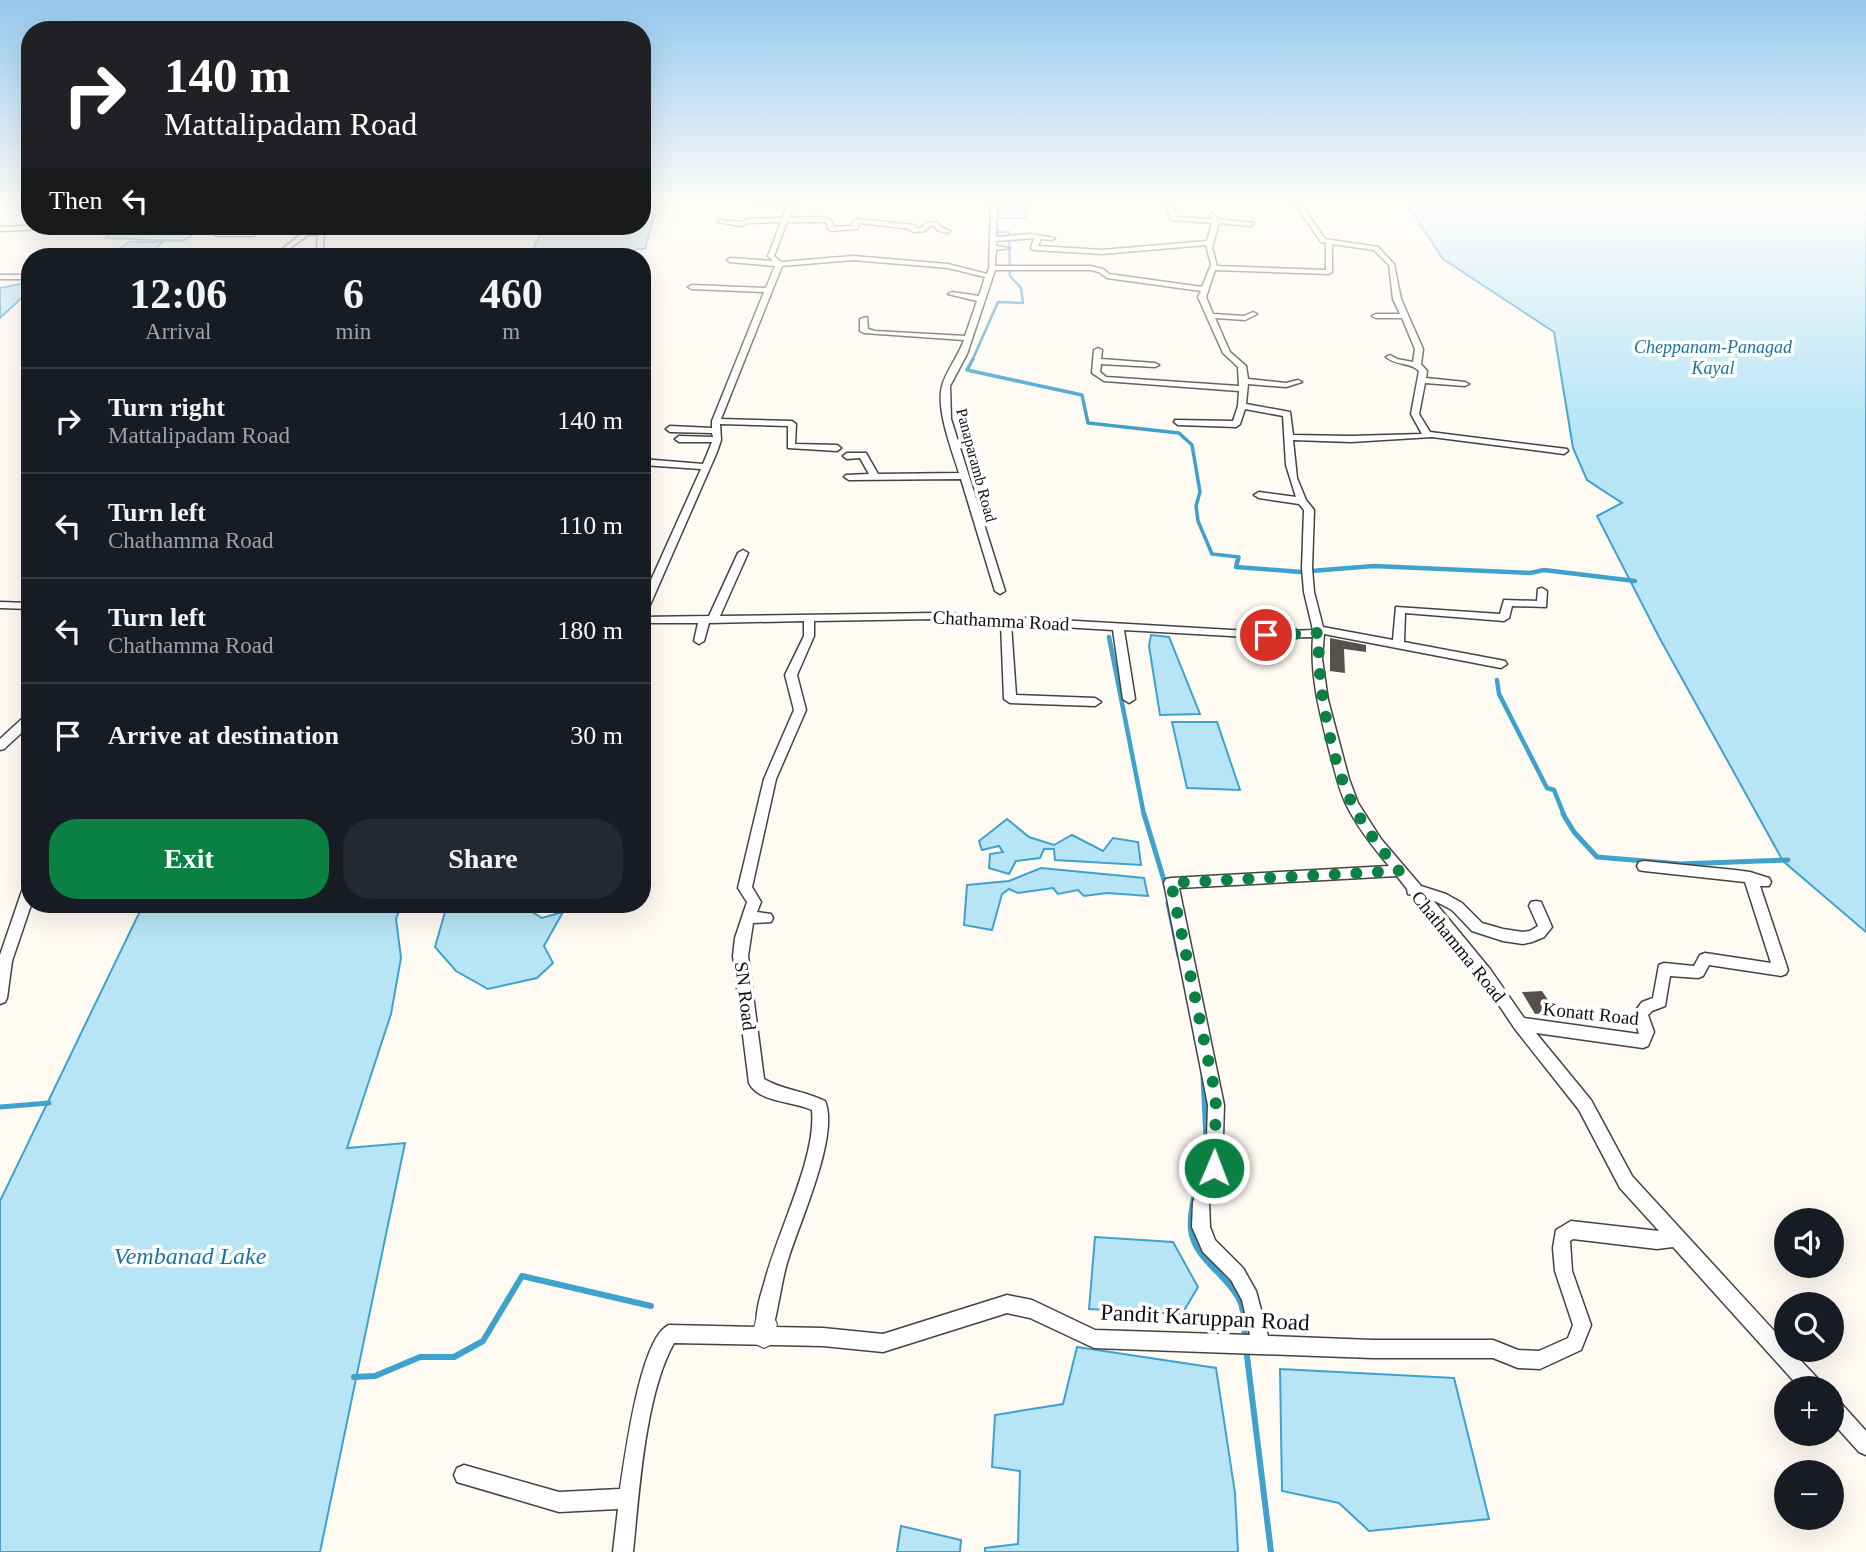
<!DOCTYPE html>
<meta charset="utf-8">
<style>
:root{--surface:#171b24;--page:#242831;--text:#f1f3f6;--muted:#9ea1a6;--line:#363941;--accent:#0b8043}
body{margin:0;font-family:Georgia,serif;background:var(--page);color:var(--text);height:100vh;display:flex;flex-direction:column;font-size:26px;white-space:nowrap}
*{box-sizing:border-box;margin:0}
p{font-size:23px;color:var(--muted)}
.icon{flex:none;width:38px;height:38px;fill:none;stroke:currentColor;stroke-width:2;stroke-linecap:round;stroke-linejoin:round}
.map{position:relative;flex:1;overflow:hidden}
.panel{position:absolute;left:21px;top:248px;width:630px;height:665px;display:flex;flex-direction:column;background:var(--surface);border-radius:28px;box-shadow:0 7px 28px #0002}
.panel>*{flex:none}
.top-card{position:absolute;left:21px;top:21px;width:630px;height:214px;border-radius:28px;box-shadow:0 7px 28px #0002;background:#202124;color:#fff;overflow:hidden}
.controls{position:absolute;left:1774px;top:1208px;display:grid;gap:14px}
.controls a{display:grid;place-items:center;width:70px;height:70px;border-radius:50%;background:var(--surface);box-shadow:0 7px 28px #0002;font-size:35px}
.pin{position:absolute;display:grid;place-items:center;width:60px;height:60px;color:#fff;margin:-30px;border:4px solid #fff;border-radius:50%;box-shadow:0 2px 7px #0007}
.me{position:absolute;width:77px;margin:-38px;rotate:1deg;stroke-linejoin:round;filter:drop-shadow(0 0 5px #0008)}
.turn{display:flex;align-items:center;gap:24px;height:147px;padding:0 28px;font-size:32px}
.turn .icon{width:91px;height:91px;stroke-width:2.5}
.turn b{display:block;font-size:49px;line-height:60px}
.then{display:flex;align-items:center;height:66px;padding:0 28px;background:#0003;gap:14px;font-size:26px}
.eta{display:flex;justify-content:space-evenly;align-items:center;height:119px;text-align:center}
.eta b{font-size:42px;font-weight:800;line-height:49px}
.cta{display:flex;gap:14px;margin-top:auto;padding:14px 28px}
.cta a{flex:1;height:80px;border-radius:28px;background:var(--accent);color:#fff;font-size:28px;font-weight:800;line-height:80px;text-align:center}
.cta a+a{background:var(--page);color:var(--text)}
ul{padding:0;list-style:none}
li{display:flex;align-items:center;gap:21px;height:105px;padding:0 28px;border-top:2px solid var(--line)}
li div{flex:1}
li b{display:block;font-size:26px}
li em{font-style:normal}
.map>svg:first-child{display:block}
.water{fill:#b8e5f6;stroke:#3fa2cd;stroke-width:2}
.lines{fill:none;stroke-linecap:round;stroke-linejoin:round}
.stream-far4{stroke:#3fa2cd;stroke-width:2.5}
.stream-far3{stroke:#3fa2cd;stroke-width:3.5}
.stream-far2{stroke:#3fa2cd;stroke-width:4.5}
.stream-far1{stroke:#3fa2cd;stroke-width:5}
.stream{stroke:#3fa2cd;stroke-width:6}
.building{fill:#59504c}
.minor-casing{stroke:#434343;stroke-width:3}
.tertiary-casing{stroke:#434343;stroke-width:2}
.minor{fill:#fff;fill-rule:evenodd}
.tertiary{fill:#fff;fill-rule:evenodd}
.route{stroke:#0b8043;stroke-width:12;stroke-dasharray:0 21.6}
.labels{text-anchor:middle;stroke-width:7;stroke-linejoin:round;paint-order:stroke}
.far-street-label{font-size:16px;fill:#101010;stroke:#fff}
.far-water-label{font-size:18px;font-style:italic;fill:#1874a2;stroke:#fff}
.street-label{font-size:19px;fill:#101010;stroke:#fff}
.near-street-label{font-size:23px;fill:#101010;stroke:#fff}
.near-water-label{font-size:24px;font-style:italic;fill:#1874a2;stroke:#fff}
</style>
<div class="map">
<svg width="1866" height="1552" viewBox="0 0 1866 1552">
<rect width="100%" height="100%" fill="#fffbf3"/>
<!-- water -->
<g class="water">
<polygon points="642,203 658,203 645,249 636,249 630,257 529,257 545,226 642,226"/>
<polygon points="998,203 1030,203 1025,218 999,218"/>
<polygon points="1406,203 1866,203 1866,932 1783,861 1659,637 1597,516 1622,503 1587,480 1573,448 1554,332 1443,259"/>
<polygon points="122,226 206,226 183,241 105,238"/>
<polygon points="128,242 163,242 146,257 110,257"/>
<polygon points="30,282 30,290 0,318 0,288"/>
<polygon points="1151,635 1169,637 1200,714 1160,715 1149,646"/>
<polygon points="1172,722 1217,722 1240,790 1187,788"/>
<polygon points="1007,819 1029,837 1054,845 1072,835 1103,851 1113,838 1138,842 1141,865 1055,860 1054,849 1044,849 1040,858 1016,861 1009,874 989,868 990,854 1003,852 999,846 982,850 979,841"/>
<polygon points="1041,868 1144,878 1148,896 1107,893 1084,896 1078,890 1058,894 1053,888 1018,893 1009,889 1002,894 992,930 964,925 967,885 1009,881"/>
<polygon points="143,905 401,905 396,919 401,958 391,1014 347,1148 405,1143 320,1552 0,1552 0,1201"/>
<polygon points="447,905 521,905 542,918 563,912 544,946 553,963 537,978 488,989 456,971 435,947"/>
<polygon points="1095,1237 1173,1242 1198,1287 1182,1314 1089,1309"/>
<polygon points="1077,1347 1216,1368 1235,1493 1238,1552 985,1552 985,1548 1018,1544 1020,1471 992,1467 995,1415 1063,1404"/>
<polygon points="1280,1369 1454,1378 1489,1519 1369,1531 1339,1503 1282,1491"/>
<polygon points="901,1526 961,1540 960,1552 897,1552"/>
</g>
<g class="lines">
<!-- stream-far4 -->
<polyline class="stream-far4" points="972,361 998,302 1023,303 1021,288 1010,276 1009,232 995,232 996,229"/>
<!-- stream-far3 -->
<polyline class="stream-far3" points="973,359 967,370 1082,395 1088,423 1179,433 1192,445 1200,492 1196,506 1198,521 1212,554 1239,557 1238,561"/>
<!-- stream-far2 -->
<g class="stream-far2">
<polyline points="1238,559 1236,567 1301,572"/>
<polyline points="1311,571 1374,566 1530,573 1544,570 1635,581"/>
<polyline points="1109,637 1144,815"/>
<polyline points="1497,680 1499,694 1547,788 1554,790 1564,815"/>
</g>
<!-- stream-far1 -->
<g class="stream-far1">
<polyline points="1144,814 1166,887"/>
<polyline points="1563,814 1574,832 1597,857 1680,864 1788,860"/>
<polyline points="1168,903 1179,956"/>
<polyline points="1203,1077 1206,1140"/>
<polyline points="0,1107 49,1103"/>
</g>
<!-- stream -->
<g class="stream">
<path d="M1206,1138C1208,1169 1188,1198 1191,1230C1194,1259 1228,1275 1240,1301C1245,1311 1244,1328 1245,1339"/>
<polyline points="1246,1348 1271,1552"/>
<polyline points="354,1377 375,1376 420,1357 454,1357 483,1341 522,1276 651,1306"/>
</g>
</g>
<!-- building -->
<g class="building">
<polygon points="1330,638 1366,645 1366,652 1344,649 1345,673 1330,671"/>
<polygon points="1542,991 1556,1012 1535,1014 1522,992"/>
</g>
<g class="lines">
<defs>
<g id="minor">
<rect x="0" y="203" width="30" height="3"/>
<path d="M751,203H794L788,218L819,217L831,220L834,227L852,226L854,221L857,219L914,225L917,228H921L926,223L937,222L942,228L950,231L947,233L937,230L935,226H930L925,231L913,232L910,229L860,223L857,229L831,231L828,229L826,222H787L774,256L781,262L853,256L948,264L987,274L989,268L991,203H997L996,237L1030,234L1055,238L1052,240L1041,239L1038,246L1102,250L1207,241L1212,223L1171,220L1166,203H1172L1176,217L1212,219L1210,215L1213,213L1218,219L1253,223L1251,226L1219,223L1212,247L1217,266L1326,270V243L1321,242L1294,203H1300L1325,239L1378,247L1394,264L1401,299L1423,349L1421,364L1427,371L1426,378L1465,382L1469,384L1465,386L1425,383L1419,414L1430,432L1567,449L1568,451L1564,454L1432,437L1351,442L1293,440L1297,478L1306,500L1314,510L1312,568L1314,592L1323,627L1393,640L1396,607L1500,614L1504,600L1537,601L1538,589L1542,588L1547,591L1546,607L1512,606L1509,618L1504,621L1405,613L1404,642L1505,661L1507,664L1501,668L1324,634L1322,659L1328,700L1349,779L1358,803L1381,839L1421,886L1446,894L1462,903L1482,923L1503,929L1523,932L1530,931L1538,926L1529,906L1531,902L1536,901L1541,902L1552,927L1544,937L1532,942L1523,944L1503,941L1472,931L1452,910L1433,900L1490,969L1524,1018L1639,1034L1633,1014L1642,1002L1653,998L1659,965L1664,963L1694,966L1700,955L1705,953L1771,963L1745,882L1644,871L1639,870L1637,866L1639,862L1644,861L1735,870L1750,872L1769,878L1771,882L1769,886H1760L1788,970L1786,974L1781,976L1709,965L1703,976L1698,978L1670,976L1665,1006L1652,1011L1648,1015L1654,1032L1648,1046L1643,1048L1536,1033L1591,1100L1632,1176L1787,1345V1349H1790L1820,1381L1822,1388H1800L1673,1247L1657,1249L1573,1239L1570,1241L1572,1271L1591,1325L1581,1350L1540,1369L1518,1368L1493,1358H1372L1094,1348L1030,1318L1007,1313L883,1352L823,1346L674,1343C645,1394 639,1493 633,1552H613L618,1509L559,1512L457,1482L454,1475L457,1468L464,1465L559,1492L620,1489C625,1458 640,1337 669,1325L757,1327C755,1313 760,1297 764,1284C776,1235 817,1157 812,1110C794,1101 759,1103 749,1083L733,956L735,938L747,902L738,888L764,779L794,710L785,675L804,636V621L709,623L704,641L699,644L694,641L698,623H642V617L709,616L738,553L743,550L748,553L720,616L936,613L1266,632L1313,630L1304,592L1302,568L1304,510L1299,504L1259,498L1254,495L1259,492L1296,497L1286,465L1283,416L1245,409L1240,424L1236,427L1178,425L1174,422L1175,420L1233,421L1238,406L1239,391L1104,381L1092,373L1094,350L1098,348L1102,350L1101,359L1155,363L1159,365L1155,367L1101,364L1100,372L1106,377L1239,386L1238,367L1223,353L1198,297L1201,291L1107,278L1099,272L1090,270H995L967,354L950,386L951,419L1005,591L1000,594L995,591L961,479L849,480L844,477L846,475L869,474L860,458L847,459L843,456L847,453H866L878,474L959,473C952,450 936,410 942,386C945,373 959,355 964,340L864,333L860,331V319L867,317L868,329L875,331L965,336L977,301L948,294L952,292L979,296L985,277L948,268L853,260L782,266L721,419L792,421L796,424L795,444L837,445L841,448L837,451L788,448V426L720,424L721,440L717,452L647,612L642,615V600L701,469L642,465V459L703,464L712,442H679L675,439L679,436L713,437L712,433L670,432L666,429L670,426L712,428V421L764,292L692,289L688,287L692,285L766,288L775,266L730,262L727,260L730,258L773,261L768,256L781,222L750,223L741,226L717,222L720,220L740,222L749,219L782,218L787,207L754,206ZM1034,238L1031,248L1034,250L1102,254L1206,245L1211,265L1202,287L1109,274L1103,269L1090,266H995L996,250L1010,248L996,246V241ZM1332,244L1374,250L1389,265L1393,299L1400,314H1376L1372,316L1376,318H1402L1415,349L1413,362L1397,359L1390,355L1386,357C1396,366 1411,362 1419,371L1411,414L1422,434L1351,436L1293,435L1290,412L1246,404L1248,384L1286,387L1302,382L1298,380L1286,383L1248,379L1246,366L1230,352L1215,318L1245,320L1257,314L1253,312L1244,316L1213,314L1206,297L1215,270L1329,274L1332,272ZM936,619L1001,623L1004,699L1010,703L1095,706L1101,702L1095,698L1016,695L1011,624L1113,630L1123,699L1129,703L1135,699L1124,630L1266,638L1313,637C1310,677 1320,714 1330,753C1335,770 1338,788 1346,804C1357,827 1373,847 1389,866L1171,878L1166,879L1164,883L1208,1105L1206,1168L1193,1202L1192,1227L1203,1252L1231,1280L1242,1300L1250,1335L1095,1330L1032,1300L1007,1295L883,1334L823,1328L773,1327C779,1306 781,1284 787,1263C798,1225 840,1136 825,1101C805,1091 783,1090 764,1079L748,956L753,923L771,922L773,918L771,914L757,912L761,902L752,887L776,779L806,710L797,675L814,636V621ZM1397,876L1407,889L1408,894L1412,895L1480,977L1515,1029L1579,1110L1620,1188L1659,1231L1571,1221L1556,1230L1553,1248L1555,1271L1573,1325L1568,1338L1539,1351L1518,1350L1493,1340H1372L1268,1336L1256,1291L1243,1268L1215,1240L1210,1227L1209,1202L1222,1168L1224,1105L1179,888Z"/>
<polygon points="30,226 66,226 63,228 0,231 0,227"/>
<polygon points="261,226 268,226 253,236 217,236 214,234 217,232 252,232"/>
<polygon points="326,226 333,226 324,233 323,250 319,257 313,257 317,250 318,234 308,235 281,255 276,254 304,232 319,230"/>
<rect x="0" y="275" width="30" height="4"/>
<polygon points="0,602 30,603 30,609 0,608"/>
<polygon points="30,714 30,725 4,749 0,750 0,739 26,715"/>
<polygon points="30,883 31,905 12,961 7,998 5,1002 0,1004 0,955 23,888 25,884"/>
<polygon points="1832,1399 1839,1401 1866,1431 1866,1455 1859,1452 1832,1422"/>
</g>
<polygon id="tertiary" points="765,1312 773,1316 777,1324 772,1344 764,1348 756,1344 752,1336 757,1316"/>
</defs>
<!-- minor casing -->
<use href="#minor" class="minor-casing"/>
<!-- tertiary casing -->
<use href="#tertiary" class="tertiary-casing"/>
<!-- minor -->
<use href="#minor" class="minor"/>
<!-- tertiary -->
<use href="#tertiary" class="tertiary"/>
</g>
<!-- sky -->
<linearGradient id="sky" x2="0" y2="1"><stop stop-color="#95c8ee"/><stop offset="0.48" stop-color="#fffdfa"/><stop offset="1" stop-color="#fffdfa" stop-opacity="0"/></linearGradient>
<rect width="1866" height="421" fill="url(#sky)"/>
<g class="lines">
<!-- route -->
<path class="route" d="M1214,1168L1216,1105L1213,1083L1171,883L1399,871C1382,850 1365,829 1353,805C1331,763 1316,680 1319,633L1266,635"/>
</g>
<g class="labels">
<!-- far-street labels -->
<g class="far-street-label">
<text transform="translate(977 465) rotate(75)" y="6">Panaparamb Road</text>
</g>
<!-- far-water labels -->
<g class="far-water-label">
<text x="1713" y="353">Cheppanam-Panagad<tspan x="1713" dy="21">Kayal</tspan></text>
</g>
<!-- street labels -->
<g class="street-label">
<text transform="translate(1001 620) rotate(3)" y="7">Chathamma Road</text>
<text transform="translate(1459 946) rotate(51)" y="7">Chathamma Road</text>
<text transform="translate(746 996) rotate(83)" y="7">SN Road</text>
<text transform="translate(1591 1013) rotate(6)" y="7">Konatt Road</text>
</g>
<!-- near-street labels -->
<g class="near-street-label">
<text transform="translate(1205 1317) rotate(3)" y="8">Pandit Karuppan Road</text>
</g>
<!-- near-water labels -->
<g class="near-water-label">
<text x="190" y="1264">Vembanad Lake</text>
</g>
</g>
</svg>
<div class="controls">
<a><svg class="icon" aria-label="sound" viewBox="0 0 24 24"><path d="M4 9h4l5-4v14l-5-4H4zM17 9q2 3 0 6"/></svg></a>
<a><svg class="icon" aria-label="search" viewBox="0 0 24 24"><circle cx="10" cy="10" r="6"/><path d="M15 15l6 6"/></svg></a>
<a>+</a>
<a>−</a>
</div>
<div class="pin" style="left:1266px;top:635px;background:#d93025"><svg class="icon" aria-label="arrive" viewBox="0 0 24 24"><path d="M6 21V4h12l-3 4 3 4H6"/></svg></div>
<svg class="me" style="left:1214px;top:1168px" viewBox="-20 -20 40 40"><circle r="17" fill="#0b8043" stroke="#fff" stroke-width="3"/><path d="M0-11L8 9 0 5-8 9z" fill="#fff"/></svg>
<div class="top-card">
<div class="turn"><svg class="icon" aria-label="right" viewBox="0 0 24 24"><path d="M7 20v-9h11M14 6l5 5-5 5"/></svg><div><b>140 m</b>Mattalipadam Road</div></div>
<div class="then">Then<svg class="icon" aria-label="left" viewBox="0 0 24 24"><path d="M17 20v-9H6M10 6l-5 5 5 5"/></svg></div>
</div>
<section class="panel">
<div class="eta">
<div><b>12:06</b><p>Arrival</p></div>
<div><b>6</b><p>min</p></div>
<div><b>460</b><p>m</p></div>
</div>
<ul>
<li><svg class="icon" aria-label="right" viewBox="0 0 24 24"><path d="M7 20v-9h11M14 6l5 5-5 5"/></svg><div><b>Turn right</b><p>Mattalipadam Road</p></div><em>140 m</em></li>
<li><svg class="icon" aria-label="left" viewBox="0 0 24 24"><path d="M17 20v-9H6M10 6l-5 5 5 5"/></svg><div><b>Turn left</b><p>Chathamma Road</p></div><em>110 m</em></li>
<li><svg class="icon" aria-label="left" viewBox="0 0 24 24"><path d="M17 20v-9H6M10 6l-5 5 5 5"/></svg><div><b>Turn left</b><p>Chathamma Road</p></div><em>180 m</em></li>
<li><svg class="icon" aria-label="arrive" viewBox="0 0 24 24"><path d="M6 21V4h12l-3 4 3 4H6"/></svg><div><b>Arrive at destination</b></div><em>30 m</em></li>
</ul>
<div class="cta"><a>Exit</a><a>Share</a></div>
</section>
</div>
